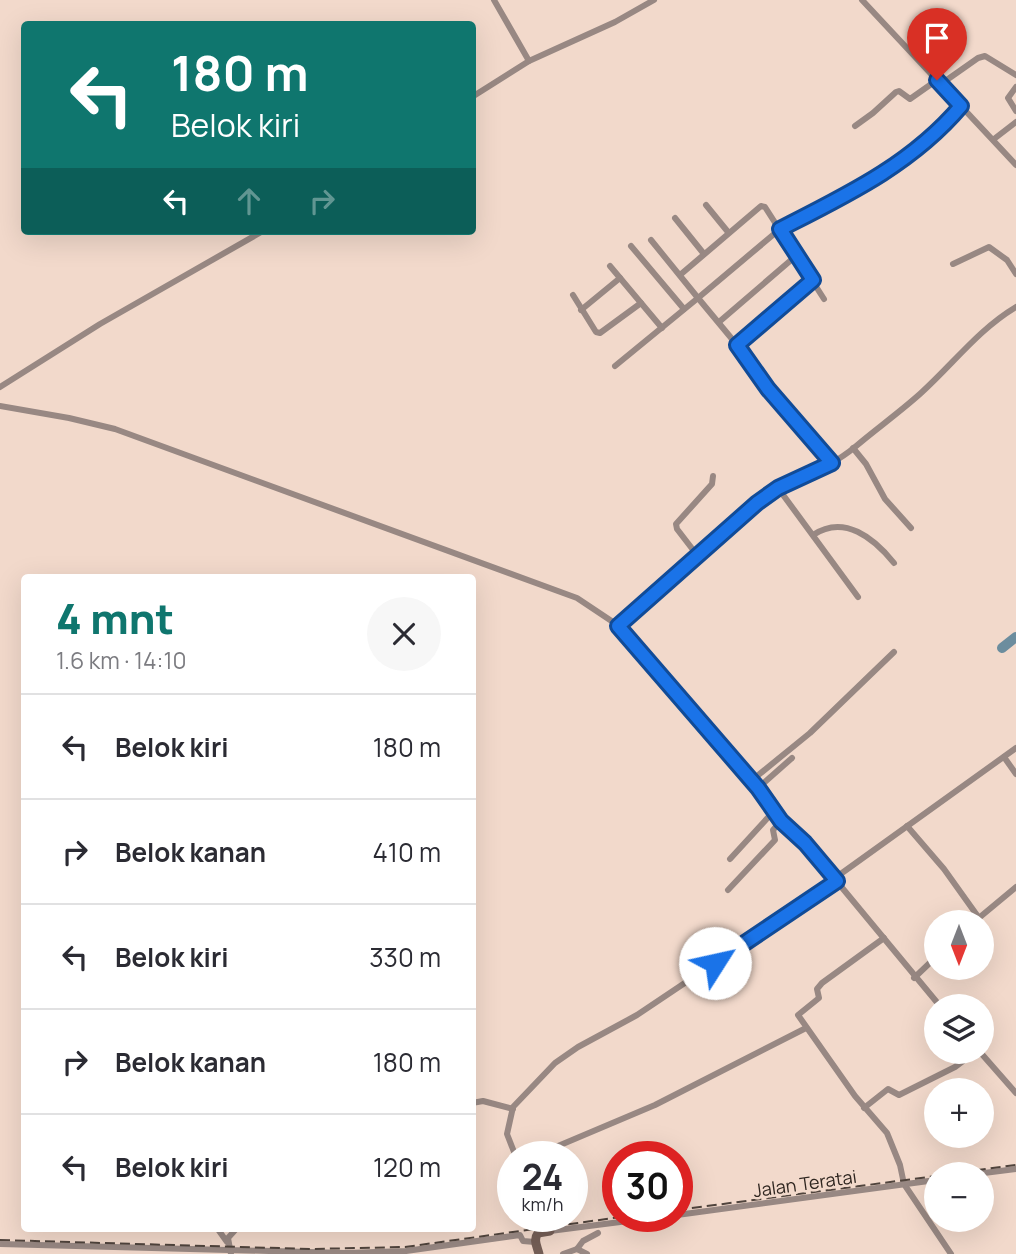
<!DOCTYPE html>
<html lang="id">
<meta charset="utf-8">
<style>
:root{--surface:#fff;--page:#f7f7f7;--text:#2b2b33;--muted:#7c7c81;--line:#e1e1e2;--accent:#0f766e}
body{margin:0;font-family:Manrope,sans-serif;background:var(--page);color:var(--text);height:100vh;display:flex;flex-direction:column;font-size:26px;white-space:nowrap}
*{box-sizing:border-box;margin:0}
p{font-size:23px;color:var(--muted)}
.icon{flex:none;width:38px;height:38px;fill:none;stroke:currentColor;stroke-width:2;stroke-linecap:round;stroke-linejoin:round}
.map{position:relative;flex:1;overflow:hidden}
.panel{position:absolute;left:21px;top:574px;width:455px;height:658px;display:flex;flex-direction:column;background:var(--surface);border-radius:7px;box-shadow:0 7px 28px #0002}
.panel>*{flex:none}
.hud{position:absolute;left:21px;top:21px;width:455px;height:214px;border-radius:7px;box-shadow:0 7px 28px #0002;background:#0f766e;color:#fff;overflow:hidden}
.needle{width:46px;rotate:180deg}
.fabs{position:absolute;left:924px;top:910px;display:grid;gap:14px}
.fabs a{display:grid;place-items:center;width:70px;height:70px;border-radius:50%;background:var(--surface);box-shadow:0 7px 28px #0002;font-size:35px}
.speed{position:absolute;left:497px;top:1141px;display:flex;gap:14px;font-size:35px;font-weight:700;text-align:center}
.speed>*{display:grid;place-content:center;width:91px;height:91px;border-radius:50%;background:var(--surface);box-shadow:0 7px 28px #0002;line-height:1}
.speed small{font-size:18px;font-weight:400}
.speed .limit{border:10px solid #d22;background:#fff;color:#111}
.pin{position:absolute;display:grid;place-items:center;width:60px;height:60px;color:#fff;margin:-72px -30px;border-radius:50% 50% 50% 0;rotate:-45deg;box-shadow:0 0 7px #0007}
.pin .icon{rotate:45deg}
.me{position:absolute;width:77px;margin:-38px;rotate:55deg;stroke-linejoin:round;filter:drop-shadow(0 0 5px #0008)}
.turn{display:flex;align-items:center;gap:24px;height:147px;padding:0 35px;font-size:32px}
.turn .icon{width:91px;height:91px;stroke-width:2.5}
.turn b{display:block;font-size:49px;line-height:60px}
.lanes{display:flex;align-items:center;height:66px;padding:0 35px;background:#0003;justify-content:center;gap:35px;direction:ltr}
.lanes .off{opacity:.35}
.round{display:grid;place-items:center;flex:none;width:74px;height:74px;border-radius:37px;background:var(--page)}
.overview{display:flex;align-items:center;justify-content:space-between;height:119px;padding:0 35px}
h1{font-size:42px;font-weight:800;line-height:52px;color:var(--accent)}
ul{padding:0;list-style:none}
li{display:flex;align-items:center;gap:21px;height:105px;padding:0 35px;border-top:2px solid var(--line)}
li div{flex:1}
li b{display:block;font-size:26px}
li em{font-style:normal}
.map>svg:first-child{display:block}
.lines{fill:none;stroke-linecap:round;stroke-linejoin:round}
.river{stroke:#6c8d9e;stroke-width:10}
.street{stroke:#988883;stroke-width:6}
.secondary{stroke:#755f57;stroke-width:9}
.rail{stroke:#50443d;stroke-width:2;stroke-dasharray:10 5;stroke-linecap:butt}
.route-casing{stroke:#114b97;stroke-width:18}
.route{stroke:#1a73e8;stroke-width:12}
.labels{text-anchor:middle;stroke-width:5;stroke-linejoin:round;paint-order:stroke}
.street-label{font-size:18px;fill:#2f2620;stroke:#f2d9cb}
</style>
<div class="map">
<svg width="1016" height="1254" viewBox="0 0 1016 1254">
<rect width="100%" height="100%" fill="#f2d9cb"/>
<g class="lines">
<!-- river -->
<polyline class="river" points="1002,648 1016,637"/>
<!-- street -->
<g class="street">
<polyline points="494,0 529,61"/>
<polyline points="862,0 1016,165"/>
<polyline points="941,84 978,58 985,56 1016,75"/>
<polyline points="1016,87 1008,98 1016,111"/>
<polyline points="472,97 529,61 615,22 654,0"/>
<polyline points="855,126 873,113 896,92 899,91 910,99 937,80"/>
<polyline points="994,139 1016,122"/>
<polyline points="706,205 728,232"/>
<polyline points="675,218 704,254"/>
<polyline points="631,246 684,309"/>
<polyline points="953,264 989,247 1007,260 1016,274"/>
<polyline points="610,266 662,328"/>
<polyline points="680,275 761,206 765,207 824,299"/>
<polyline points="573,295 596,332 600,333 641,303"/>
<polyline points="581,310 620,278"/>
<polyline points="719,322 797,255"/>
<polyline points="737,345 813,280"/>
<polyline points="615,366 698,298 651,240"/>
<polyline points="0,387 100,324 263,231"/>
<polyline points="0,406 69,418 115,429 577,598 619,626"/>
<polyline points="853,448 866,464 885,499 911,528"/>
<polyline points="832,463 768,389 737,345 698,298 780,229 904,161 928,142 961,106"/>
<polyline points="778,488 858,597"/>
<path d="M813,535C844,514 874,538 894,563"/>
<polyline points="697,555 677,529 676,524 712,484 713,476"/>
<polyline points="1004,757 1016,774"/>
<polyline points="751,781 810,733 894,652"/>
<polyline points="758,788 792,758"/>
<polyline points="907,826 944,869 979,918"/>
<polyline points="730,859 773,812"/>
<polyline points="835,878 1016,748"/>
<polyline points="728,890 775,840 773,830 781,821"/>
<polyline points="974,922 1016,887"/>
<polyline points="884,938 822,983 817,989 819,998 798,1015 855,1096 887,1133 900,1165 904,1184 951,1254"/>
<polyline points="914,978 936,957"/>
<path d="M940,1006L805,843L781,821L758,788L619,626L757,503C788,481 825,472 855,447C876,429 900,412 921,393C953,364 979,329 1016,307"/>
<polyline points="980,1052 1016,1093"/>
<polyline points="472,1103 483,1101 513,1109"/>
<polyline points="864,1108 888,1089 899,1095 955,1067 975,1052"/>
<polyline points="516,1157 507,1134 513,1107 555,1063 578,1047 637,1015 837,881"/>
<polyline points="532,1157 655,1105 806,1028"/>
<polyline points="976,1174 1016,1169"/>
<polyline points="677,1215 936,1180"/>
<polyline points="217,1228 227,1242"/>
<polyline points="550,1231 667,1216"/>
<polyline points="550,1231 555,1223 556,1216"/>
<polyline points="0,1244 346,1253 406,1251 520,1235 523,1241 535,1242"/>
<polyline points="577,1249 583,1241 598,1233"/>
<polyline points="231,1254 228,1238 237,1228"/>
<polyline points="563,1254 577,1249 587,1254"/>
</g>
<!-- secondary -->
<path class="secondary" d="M539,1254C537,1246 533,1240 538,1233L550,1231"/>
<!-- rail -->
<g class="rail">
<polyline points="946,1174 1016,1165"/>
<polyline points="677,1210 936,1176"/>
<polyline points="0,1240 311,1249 405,1247 628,1216"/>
</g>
</g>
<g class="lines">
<defs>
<path id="route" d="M715,963L837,881L805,843L781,821L758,788L618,626L757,503L778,488L832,463L768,389L737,345L813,280L780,229C847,195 912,164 961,106L937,80"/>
</defs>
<!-- route casing -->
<use href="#route" class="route-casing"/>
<!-- route -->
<use href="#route" class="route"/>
</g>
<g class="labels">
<!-- street labels -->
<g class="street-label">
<text transform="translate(805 1184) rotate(-8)" y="6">Jalan Teratai</text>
</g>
</g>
</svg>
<div class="fabs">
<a><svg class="needle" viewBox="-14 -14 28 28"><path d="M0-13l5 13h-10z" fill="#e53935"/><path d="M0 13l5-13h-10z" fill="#7c7c81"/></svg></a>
<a><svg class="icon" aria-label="layers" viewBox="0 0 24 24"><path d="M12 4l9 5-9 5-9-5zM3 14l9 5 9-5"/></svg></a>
<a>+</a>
<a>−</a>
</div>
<div class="speed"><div>24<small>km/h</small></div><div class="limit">30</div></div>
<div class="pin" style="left:937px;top:80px;background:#d93025"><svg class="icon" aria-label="arrive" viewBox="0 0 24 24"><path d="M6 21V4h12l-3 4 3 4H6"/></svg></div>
<svg class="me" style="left:715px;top:963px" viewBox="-20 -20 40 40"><circle r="19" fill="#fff"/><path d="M0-13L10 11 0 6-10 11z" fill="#1a73e8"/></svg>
<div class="hud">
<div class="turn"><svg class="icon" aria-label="left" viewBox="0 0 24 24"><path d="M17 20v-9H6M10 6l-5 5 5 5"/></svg><div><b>180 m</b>Belok kiri</div></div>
<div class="lanes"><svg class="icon" aria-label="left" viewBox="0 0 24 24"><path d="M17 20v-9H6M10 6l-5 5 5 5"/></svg><svg class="icon off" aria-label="ahead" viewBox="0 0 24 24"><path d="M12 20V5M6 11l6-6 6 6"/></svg><svg class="icon off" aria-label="right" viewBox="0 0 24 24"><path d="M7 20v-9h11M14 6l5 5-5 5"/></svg></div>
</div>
<section class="panel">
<div class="overview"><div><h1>4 mnt</h1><p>1.6 km · 14:10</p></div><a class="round"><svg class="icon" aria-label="close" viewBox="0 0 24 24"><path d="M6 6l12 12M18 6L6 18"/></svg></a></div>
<ul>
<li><svg class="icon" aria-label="left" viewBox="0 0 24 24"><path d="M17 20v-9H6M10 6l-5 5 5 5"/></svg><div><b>Belok kiri</b></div><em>180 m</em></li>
<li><svg class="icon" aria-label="right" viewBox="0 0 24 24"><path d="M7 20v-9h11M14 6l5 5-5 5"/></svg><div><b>Belok kanan</b></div><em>410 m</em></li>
<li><svg class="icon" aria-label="left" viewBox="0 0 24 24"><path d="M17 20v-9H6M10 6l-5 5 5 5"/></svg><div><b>Belok kiri</b></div><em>330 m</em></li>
<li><svg class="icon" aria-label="right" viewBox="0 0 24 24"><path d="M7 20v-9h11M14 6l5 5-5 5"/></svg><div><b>Belok kanan</b></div><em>180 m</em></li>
<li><svg class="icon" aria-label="left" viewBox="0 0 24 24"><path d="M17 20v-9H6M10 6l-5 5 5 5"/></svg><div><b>Belok kiri</b></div><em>120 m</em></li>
</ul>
</section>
</div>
